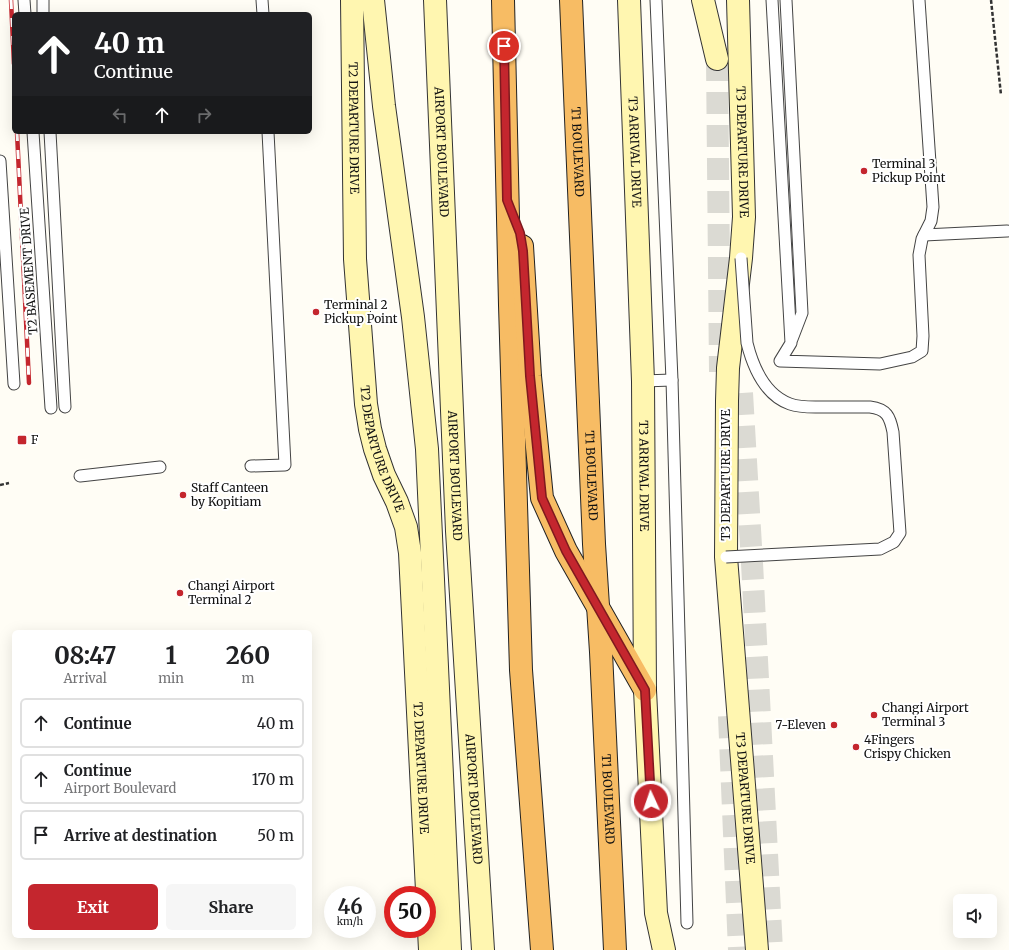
<!DOCTYPE html>
<style>
:root{--surface:#fff;--page:#f6f6f6;--text:#202124;--muted:#757577;--line:#e0e0e0;--accent:#c4262e}
body{margin:0;font-family:Merriweather,serif;background:var(--page);color:var(--text);height:100vh;display:flex;flex-direction:column;font-size:15px;white-space:nowrap}
*{box-sizing:border-box;margin:0}
p{font-size:13px;color:var(--muted)}
.icon{flex:none;width:22px;height:22px;fill:none;stroke:currentColor;stroke-width:2;stroke-linecap:round;stroke-linejoin:round}
.map{position:relative;flex:1;overflow:hidden}
.sheet{position:absolute;left:12px;top:630px;width:300px;height:308px;display:flex;flex-direction:column;background:var(--surface);border-radius:6px;box-shadow:0 4px 16px #0002}
.sheet>*{flex:none}
.guide{position:absolute;left:12px;top:12px;width:300px;height:122px;border-radius:6px;box-shadow:0 4px 16px #0002;background:#202124;color:#fff;overflow:hidden}
.controls{position:absolute;left:953px;top:894px;display:grid;gap:8px}
.controls a{display:grid;place-items:center;width:44px;height:44px;border-radius:6px;background:var(--surface);box-shadow:0 4px 16px #0002;font-size:20px}
.speed{position:absolute;left:324px;top:886px;display:flex;gap:8px;font-size:20px;font-weight:700;text-align:center}
.speed>*{display:grid;place-content:center;width:52px;height:52px;border-radius:50%;background:var(--surface);box-shadow:0 4px 16px #0002;line-height:1}
.speed small{font-size:10px;font-weight:400}
.speed .limit{border:6px solid #d22;background:#fff;color:#111}
.pin{position:absolute;display:grid;place-items:center;width:34px;height:34px;color:#fff;margin:-17px;border:2px solid #fff;border-radius:50%;box-shadow:0 1px 4px #0007}
.me{position:absolute;width:44px;margin:-22px;rotate:357deg;stroke-linejoin:round;filter:drop-shadow(0 0 3px #0008)}
.turn{display:flex;align-items:center;gap:14px;height:84px;padding:0 16px;font-size:18px}
.turn .icon{width:52px;height:52px;stroke-width:2.5}
.turn b{display:block;font-size:28px;line-height:34px}
.lanes{display:flex;align-items:center;height:38px;padding:0 16px;background:#0003;justify-content:center;gap:20px;direction:ltr}
.lanes .off{opacity:.35}
.eta{display:flex;justify-content:space-evenly;align-items:center;height:68px;text-align:center}
.eta b{font-size:24px;font-weight:700;line-height:28px}
.action{display:flex;gap:8px;margin-top:auto;padding:8px 16px}
.action a{flex:1;height:46px;border-radius:6px;background:var(--accent);color:#fff;font-size:16px;font-weight:700;line-height:46px;text-align:center}
.action a+a{background:var(--page);color:var(--text)}
ul{padding:0;list-style:none}
li{display:flex;align-items:center;gap:12px;height:50px;margin:0 8px 6px;padding:0 8px;border:2px solid var(--line);border-radius:6px}
li div{flex:1}
li b{display:block;font-size:15px}
li em{font-style:normal}
.map>svg:first-child{display:block}
.lines{fill:none;stroke-linecap:round;stroke-linejoin:round}
.secondary-tunnel{stroke:#dbdad3;stroke-width:22;stroke-dasharray:22 11;stroke-linecap:butt}
.service-casing{stroke:#444;stroke-width:13}
.secondary-casing{stroke:#333;stroke-width:24}
.trunk-casing{stroke:#222;stroke-width:24}
.path{stroke:#333;stroke-width:2.5;stroke-dasharray:4 2;stroke-linecap:butt}
.service{stroke:#fff;stroke-width:11}
.secondary{stroke:#fff6b0;stroke-width:22}
.trunk{stroke:#f7bc64;stroke-width:22}
.rail-casing{stroke:#c4262e;stroke-width:4.5}
.rail{stroke:#fff;stroke-width:3;stroke-dasharray:9;stroke-linecap:butt}
.service-bridge-casing{stroke:#444;stroke-width:13;stroke-linecap:butt}
.service-bridge{stroke:#fff;stroke-width:11}
.route-casing{stroke:#7f191e;stroke-width:10}
.route{stroke:#c4262e;stroke-width:7}
.poi-dot{fill:#c4262e;stroke:#fff;stroke-width:1.5}
.labels{text-anchor:middle;stroke-width:4;stroke-linejoin:round;paint-order:stroke}
.street-label{font-size:12px;fill:#111;stroke:#fff}
.poi-label{font-size:12px;fill:#111;stroke:#fff;text-anchor:start}
</style>
<div class="map">
<svg width="1009" height="950" viewBox="0 0 1009 950">
<rect width="100%" height="100%" fill="#fffdf5"/>
<g class="lines">
<!-- secondary-tunnel -->
<g class="secondary-tunnel">
<polyline points="717,59 720,372"/>
<polyline points="742,393 752,563 772,950"/>
<polyline points="729,716 739,950"/>
</g>
<defs>
<g id="service">
<polyline points="24,0 25,14"/>
<polyline points="43,0 43,14"/>
<polyline points="262,0 263,14"/>
<polyline points="656,0 672,380 687,923"/>
<polyline points="772,0 791,343 780,361 880,364 912,357 922,351 923,336 919,255 922,239 931,221 933,207 919,0"/>
<polyline points="786,0 802,313 792,339"/>
<polyline points="33,132 51,408"/>
<polyline points="50,132 65,407"/>
<polyline points="0,161 14,384"/>
<polyline points="924,235 1007,231"/>
<polyline points="643,381 672,380"/>
<polyline points="251,466 285,465 268,132"/>
<polyline points="80,476 160,467"/>
</g>
<g id="secondary">
<path id="s1" d="M352,0L355,259L366,404L370,429L375,449L384,475L397,502L406,527L410,553L430,950"/>
<polyline points="373,0 384,106 413,317 427,449 450,950"/>
<path id="s2" d="M435,0L457,531L483,950"/>
<path id="s3" d="M629,0L643,381L645,690L656,913L664,950"/>
<polyline points="703,0 717,59"/>
<path id="s4" d="M738,0L744,217L741,258L728,368L727,401L726,557L757,950"/>
</g>
<g id="trunk">
<polyline points="503,0 510,305 521,670 542,950"/>
<path id="s5" d="M571,0L594,544L601,652L615,950"/>
<polyline points="522,246 530,376 542,498 566,551 645,690"/>
</g>
</defs>
<!-- service casing -->
<use href="#service" class="service-casing"/>
<!-- secondary casing -->
<use href="#secondary" class="secondary-casing"/>
<!-- trunk casing -->
<use href="#trunk" class="trunk-casing"/>
<!-- path -->
<g class="path">
<polyline points="991,0 1001,95"/>
<polyline points="0,485 9,483"/>
</g>
<!-- service -->
<use href="#service" class="service"/>
<!-- secondary -->
<use href="#secondary" class="secondary"/>
<!-- trunk -->
<use href="#trunk" class="trunk"/>
<defs>
<g id="rail">
<polyline points="11,0 14,64"/>
<polyline points="17,132 29,383"/>
</g>
</defs>
<!-- rail casing -->
<use href="#rail" class="rail-casing"/>
<!-- rail -->
<use href="#rail" class="rail"/>
<defs>
<path id="service-bridge" d="M726,557L880,549L894,542L900,533L893,432C890,417 887,409 870,407C855,407 839,407 824,407C813,407 801,408 790,404C765,395 753,367 747,343L741,258"/>
</defs>
<!-- service-bridge casing -->
<use href="#service-bridge" class="service-bridge-casing"/>
<!-- service-bridge -->
<use href="#service-bridge" class="service-bridge"/>
</g>
<g class="lines">
<defs>
<polyline id="route" points="504,46 507,200 520,233 523,251 530,376 542,498 566,551 645,690 651,801"/>
</defs>
<!-- route casing -->
<use href="#route" class="route-casing"/>
<!-- route -->
<use href="#route" class="route"/>
</g>
<!-- markers -->
<g class="poi-dot">
<circle cx="864" cy="171" r="4"/>
<circle cx="316" cy="312" r="4"/>
<rect x="17" y="435" width="10" height="10" rx="2"/>
<circle cx="183" cy="495" r="4"/>
<circle cx="180" cy="593" r="4"/>
<circle cx="874" cy="715" r="4"/>
<circle cx="834" cy="725" r="4"/>
<circle cx="856" cy="747" r="4"/>
</g>
<g class="labels">
<!-- street labels -->
<g class="street-label">
<text dy="4" stroke="none"><textPath href="#s1" startOffset="128">T2 DEPARTURE DRIVE</textPath></text>
<text dy="4" stroke="none"><textPath href="#s2" startOffset="152">AIRPORT BOULEVARD</textPath></text>
<text dy="4" stroke="none"><textPath href="#s5" startOffset="152">T1 BOULEVARD</textPath></text>
<text dy="4" stroke="none"><textPath href="#s3" startOffset="152">T3 ARRIVAL DRIVE</textPath></text>
<text dy="4" stroke="none"><textPath href="#s4" startOffset="152">T3 DEPARTURE DRIVE</textPath></text>
<text transform="translate(29 271) rotate(-94)" y="4">T2 BASEMENT DRIVE</text>
<text dy="4" stroke="none"><textPath href="#s1" startOffset="452">T2 DEPARTURE DRIVE</textPath></text>
<text dy="4" stroke="none"><textPath href="#s2" startOffset="476">AIRPORT BOULEVARD</textPath></text>
<text dy="4" stroke="none"><textPath href="#s5" startOffset="476">T1 BOULEVARD</textPath></text>
<text dy="4" stroke="none"><textPath href="#s3" startOffset="476">T3 ARRIVAL DRIVE</textPath></text>
<text transform="translate(726 475) rotate(-90)" y="4">T3 DEPARTURE DRIVE</text>
<text dy="4" stroke="none"><textPath href="#s1" startOffset="776">T2 DEPARTURE DRIVE</textPath></text>
<text dy="4" stroke="none"><textPath href="#s4" startOffset="800">T3 DEPARTURE DRIVE</textPath></text>
<text dy="4" stroke="none"><textPath href="#s2" startOffset="800">AIRPORT BOULEVARD</textPath></text>
<text dy="4" stroke="none"><textPath href="#s5" startOffset="800">T1 BOULEVARD</textPath></text>
</g>
<!-- poi labels -->
<g class="poi-label">
<text x="872" y="168">Terminal 3<tspan x="872" dy="14">Pickup Point</tspan></text>
<text x="324" y="309">Terminal 2<tspan x="324" dy="14">Pickup Point</tspan></text>
<text x="31" y="444">F</text>
<text x="191" y="492">Staff Canteen<tspan x="191" dy="14">by Kopitiam</tspan></text>
<text x="188" y="590">Changi Airport<tspan x="188" dy="14">Terminal 2</tspan></text>
<text x="882" y="712">Changi Airport<tspan x="882" dy="14">Terminal 3</tspan></text>
<text x="826" y="729" text-anchor="end">7-Eleven</text>
<text x="864" y="744">4Fingers<tspan x="864" dy="14">Crispy Chicken</tspan></text>
</g>
</g>
</svg>
<div class="controls">
<a><svg class="icon" aria-label="sound" viewBox="0 0 24 24"><path d="M4 9h4l5-4v14l-5-4H4zM17 9q2 3 0 6"/></svg></a>
</div>
<div class="speed"><div>46<small>km/h</small></div><div class="limit">50</div></div>
<div class="pin" style="left:504px;top:46px;background:#d93025"><svg class="icon" aria-label="arrive" viewBox="0 0 24 24"><path d="M6 21V4h12l-3 4 3 4H6"/></svg></div>
<svg class="me" style="left:651px;top:801px" viewBox="-20 -20 40 40"><circle r="17" fill="#c4262e" stroke="#fff" stroke-width="3"/><path d="M0-11L8 9 0 5-8 9z" fill="#fff"/></svg>
<div class="guide">
<div class="turn"><svg class="icon" aria-label="ahead" viewBox="0 0 24 24"><path d="M12 20V5M6 11l6-6 6 6"/></svg><div><b>40 m</b>Continue</div></div>
<div class="lanes"><svg class="icon off" aria-label="left" viewBox="0 0 24 24"><path d="M17 20v-9H6M10 6l-5 5 5 5"/></svg><svg class="icon" aria-label="ahead" viewBox="0 0 24 24"><path d="M12 20V5M6 11l6-6 6 6"/></svg><svg class="icon off" aria-label="right" viewBox="0 0 24 24"><path d="M7 20v-9h11M14 6l5 5-5 5"/></svg></div>
</div>
<section class="sheet">
<div class="eta">
<div><b>08:47</b><p>Arrival</p></div>
<div><b>1</b><p>min</p></div>
<div><b>260</b><p>m</p></div>
</div>
<ul>
<li><svg class="icon" aria-label="ahead" viewBox="0 0 24 24"><path d="M12 20V5M6 11l6-6 6 6"/></svg><div><b>Continue</b></div><em>40 m</em></li>
<li><svg class="icon" aria-label="ahead" viewBox="0 0 24 24"><path d="M12 20V5M6 11l6-6 6 6"/></svg><div><b>Continue</b><p>Airport Boulevard</p></div><em>170 m</em></li>
<li><svg class="icon" aria-label="arrive" viewBox="0 0 24 24"><path d="M6 21V4h12l-3 4 3 4H6"/></svg><div><b>Arrive at destination</b></div><em>50 m</em></li>
</ul>
<div class="action"><a>Exit</a><a>Share</a></div>
</section>
</div>
